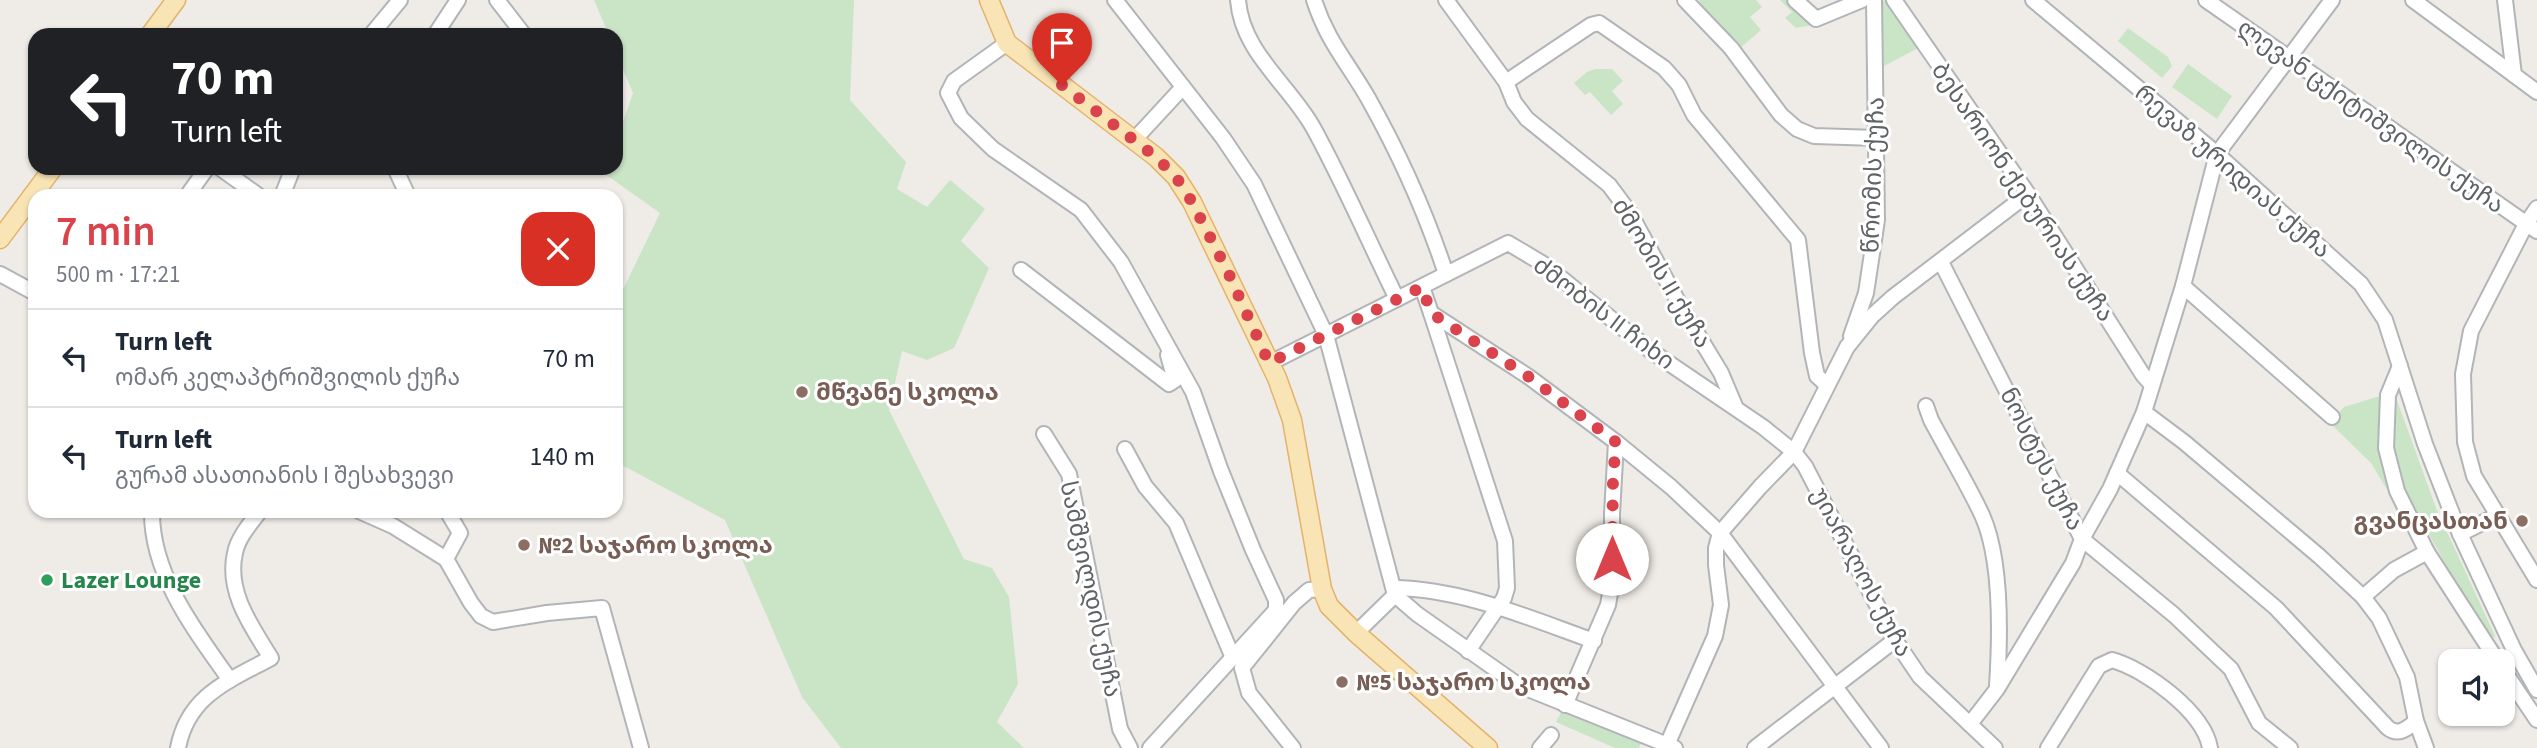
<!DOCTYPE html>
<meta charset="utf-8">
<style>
:root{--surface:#fff;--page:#f2f2f3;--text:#1f2937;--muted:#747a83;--line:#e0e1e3;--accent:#da434b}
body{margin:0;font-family:"Source Sans 3","Noto Sans Georgian",sans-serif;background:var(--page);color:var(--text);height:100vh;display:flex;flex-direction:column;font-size:26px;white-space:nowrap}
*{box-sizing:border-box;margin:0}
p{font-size:23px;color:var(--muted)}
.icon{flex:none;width:38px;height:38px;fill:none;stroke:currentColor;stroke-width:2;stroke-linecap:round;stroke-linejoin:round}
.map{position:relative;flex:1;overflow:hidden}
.panel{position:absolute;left:28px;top:189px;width:595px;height:329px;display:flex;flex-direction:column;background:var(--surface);border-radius:21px;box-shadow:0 2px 5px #0004}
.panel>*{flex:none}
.banner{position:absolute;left:28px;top:28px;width:595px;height:147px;border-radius:21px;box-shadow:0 2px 5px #0004;background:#202124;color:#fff;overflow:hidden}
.controls{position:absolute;left:2438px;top:649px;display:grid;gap:14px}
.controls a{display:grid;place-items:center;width:77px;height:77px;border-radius:14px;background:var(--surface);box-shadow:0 2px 5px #0004;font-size:35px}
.pin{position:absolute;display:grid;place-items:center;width:60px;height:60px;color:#fff;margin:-72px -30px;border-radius:50% 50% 50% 0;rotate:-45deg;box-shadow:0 0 7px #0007}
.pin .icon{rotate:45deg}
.me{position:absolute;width:77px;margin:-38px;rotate:0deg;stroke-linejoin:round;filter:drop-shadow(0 0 5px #0008)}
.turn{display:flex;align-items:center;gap:24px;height:147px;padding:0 28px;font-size:32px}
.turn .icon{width:91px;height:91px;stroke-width:2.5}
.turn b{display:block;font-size:49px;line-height:60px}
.round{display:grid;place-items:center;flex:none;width:74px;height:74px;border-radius:21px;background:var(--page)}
.head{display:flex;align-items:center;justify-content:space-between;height:119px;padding:0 28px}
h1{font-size:42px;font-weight:600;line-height:52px;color:var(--accent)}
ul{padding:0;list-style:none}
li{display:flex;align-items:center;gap:21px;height:98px;padding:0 28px;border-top:2px solid var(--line)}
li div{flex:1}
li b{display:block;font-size:26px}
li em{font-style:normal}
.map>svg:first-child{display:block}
.green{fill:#cae4c6}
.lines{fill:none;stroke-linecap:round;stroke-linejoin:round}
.minor-casing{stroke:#b2b5b8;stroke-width:18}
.major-casing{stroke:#e5b26b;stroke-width:21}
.minor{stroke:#fff;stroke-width:14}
.major{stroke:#f8e4b4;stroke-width:18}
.route{stroke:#da434b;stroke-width:12;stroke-dasharray:0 21.6}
.education-dot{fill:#8d6e63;stroke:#fff;stroke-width:2.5}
.leisure-dot{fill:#2e9e5b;stroke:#fff;stroke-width:2.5}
.labels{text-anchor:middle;stroke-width:6;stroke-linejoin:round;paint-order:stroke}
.street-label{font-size:24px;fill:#5f6366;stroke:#fff}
.education-label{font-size:24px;font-weight:bold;fill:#785e54;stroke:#fff;text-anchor:start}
.leisure-label{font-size:24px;font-weight:bold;fill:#27864d;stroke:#fff;text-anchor:start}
</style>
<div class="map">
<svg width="2537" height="748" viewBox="0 0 2537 748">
<rect width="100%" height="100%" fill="#efece7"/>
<!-- green -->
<g class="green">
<polygon points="594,0 854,0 850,100 906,162 897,189 927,207 950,180 985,209 961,241 989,268 954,348 927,360 902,351 889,410 964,559 992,568 1009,597 1018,684 997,722 1024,748 841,748 802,697 725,520 616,462 616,304 660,213 605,174 607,168 616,168 616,142 633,93 616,53 616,35 609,35"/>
<polygon points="1700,0 1756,0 1762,7 1750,17 1761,30 1739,49 1696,4"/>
<polygon points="1780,0 1790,0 1824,23 1796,28 1785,18 1792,12"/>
<polygon points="1888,0 1920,47 1884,66 1881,1"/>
<polygon points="2128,28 2168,57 2172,66 2162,78 2118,41"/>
<polygon points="2188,64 2232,96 2217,119 2172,87"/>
<polygon points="1595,69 1612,69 1623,81 1612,91 1623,104 1611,115 1590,92 1585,95 1574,83 1587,72"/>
<polygon points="2394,392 2436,508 2496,638 2484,632 2401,485 2391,447"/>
<polygon points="2383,395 2398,508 2371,463 2330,423 2344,407"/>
<polygon points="1565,705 1644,735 1639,748 1615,748 1556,722"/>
</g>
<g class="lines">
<defs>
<g id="minor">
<polyline points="497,0 524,35"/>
<polyline points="1115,0 1223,138 1254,184 1326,335 1395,595 1417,614 1518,685 1675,748"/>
<path d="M1238,0C1242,53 1290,85 1314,129C1344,184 1369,242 1397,299"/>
<path d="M1314,0C1327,41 1348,63 1368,98C1400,155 1426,213 1446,274"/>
<polyline points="1446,0 1506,82 1514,102 1527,119 1609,185 1630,213 1681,307 1721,373 1735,406"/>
<polyline points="1685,0 1731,48 1781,115 1797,129 1814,136 1877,138"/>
<polyline points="1795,0 1816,19 1862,0"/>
<polyline points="1894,0 2028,194 2143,375 2152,385"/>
<polyline points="2033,0 2217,154 2361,284 2385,320 2425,444 2460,534 2514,650 2537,690"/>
<polyline points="2206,0 2537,231"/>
<polyline points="2413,0 2537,92"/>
<polyline points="2505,0 2514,75"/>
<polyline points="371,35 400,0"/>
<polyline points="435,35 458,0"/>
<polyline points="1007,43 954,81 948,93 961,118 993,149 1081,210 1121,262 1193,392 1221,471 1253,550 1276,600 1276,610 1150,748"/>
<polyline points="1506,82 1591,25 1599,23 1664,68 1679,85 1694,115 1798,240 1812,353 1817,376 1827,385"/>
<polyline points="1134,140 1183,87"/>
<polyline points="220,168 259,196"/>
<polyline points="395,168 408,196"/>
<polyline points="187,196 207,168"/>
<polyline points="282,196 293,168"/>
<polyline points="2537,208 2526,224 2471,331 2463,374 2465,442 2474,476 2537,580"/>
<polyline points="1941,262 2082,539 2174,615 2231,669 2259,723 2290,748"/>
<polyline points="1021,270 1169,384 1175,380 1168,355"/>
<polyline points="0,274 35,293"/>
<polyline points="2183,286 2332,417"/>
<polyline points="1422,287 1431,313 1529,377 1616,442 1671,487 1720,533 1881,748"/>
<polyline points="1431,313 1505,541 1507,588 1504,598 1468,651"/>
<polyline points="1851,336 1866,293 1877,220 1874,0"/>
<polyline points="1270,363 1508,243 1545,265 1651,351 1763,427 1794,452 1805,466 1895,640 1920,677 1995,748"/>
<polyline points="2400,366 2388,395 2386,448 2397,491 2427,552 2498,662"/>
<path d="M1926,406L1931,420C1948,452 1967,483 1982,515C2002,559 2000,639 1997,686"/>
<polyline points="2144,412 2184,442 2319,556 2363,597 2379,618 2407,677 2416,721 2426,748"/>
<polyline points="1044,434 1069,474 1120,729 1130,748"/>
<polyline points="1125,449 1145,486 1176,523 1233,658"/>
<path d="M2117,473L2276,608L2388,728C2398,736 2407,729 2416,721"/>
<path d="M152,511C151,574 195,631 230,680"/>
<polyline points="359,511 393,526 446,559"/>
<polyline points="2460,534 2496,516"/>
<polyline points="446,559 471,603 481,616 493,622 547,613 602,608 641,748"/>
<polyline points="446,559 460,533 447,511"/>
<path d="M1394,588C1463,589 1529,618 1594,641"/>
<polyline points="2363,597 2394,570 2427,552"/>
<polyline points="1356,633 1395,595"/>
<polyline points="2502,668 2537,720"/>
<polyline points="1565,705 1608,605 1612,582 1612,514 1616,442"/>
<polyline points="1970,724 1997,689 2073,563 2082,539 2110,489 2144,412 2183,286 2217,154 2332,0"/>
<polyline points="1667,745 1715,636 1721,605 1716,565 1716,548 1720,533 1760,487 1794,452 1847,347 1872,316 1893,297 2028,194"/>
<path d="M178,748C188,695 229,681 271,658C252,627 226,592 235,553C238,537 251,523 260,511"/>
<polyline points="1293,748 1249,693 1242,668 1294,603 1309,590 1322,589"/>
<polyline points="1540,748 1551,735"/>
<polyline points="1755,748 1895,640"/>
<path d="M2048,748L2099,666L2112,660C2145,669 2204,712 2210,748"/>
</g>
<g id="major">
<polyline points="989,0 1007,43 1156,157 1176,177 1192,202 1277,378 1292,420 1322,589 1329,606 1356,633 1488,748"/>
<polyline points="150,35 176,0"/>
<polyline points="0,239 53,168"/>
</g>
</defs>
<!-- minor casing -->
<use href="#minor" class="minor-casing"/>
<!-- major casing -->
<use href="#major" class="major-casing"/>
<!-- minor -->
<use href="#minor" class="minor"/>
<!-- major -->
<use href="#major" class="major"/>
</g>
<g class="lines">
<!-- route -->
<polyline class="route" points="1062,85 1156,157 1176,177 1192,202 1227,270 1269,363 1422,287 1431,313 1529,377 1616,442 1613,478 1612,559"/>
</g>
<!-- markers -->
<g class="education-dot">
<circle cx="802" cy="392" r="7"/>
<circle cx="2522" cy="521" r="7"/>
<circle cx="524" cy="545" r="7"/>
<circle cx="1342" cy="682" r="7"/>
</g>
<circle class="leisure-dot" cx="47" cy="580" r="7"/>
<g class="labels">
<!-- street labels -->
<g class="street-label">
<text transform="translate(2371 116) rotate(35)" y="8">ლევან ცქიტიშვილის ქუჩა</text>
<text transform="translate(2233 171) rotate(41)" y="8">რევაზ ურიდიას ქუჩა</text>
<text transform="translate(1873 175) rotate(-88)" y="8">წრომის ქუჩა</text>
<text transform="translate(2023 192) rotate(56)" y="8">ბესარიონ ქებურიას ქუჩა</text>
<text transform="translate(1662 273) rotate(59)" y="8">ძმობის II ქუჩა</text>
<text transform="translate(1604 313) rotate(37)" y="8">ძმობის II ჩიხი</text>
<text transform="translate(2042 459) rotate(63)" y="8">ნოსტეს ქუჩა</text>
<text transform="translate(1862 572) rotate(62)" y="8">უიარაღოს ქუჩა</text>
<text transform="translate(1091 589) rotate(78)" y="8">სამშვილდის ქუჩა</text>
</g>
<!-- education labels -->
<g class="education-label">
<text x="816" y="400">მწვანე სკოლა</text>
<text x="2508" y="529" text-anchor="end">გვანცასთან</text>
<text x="538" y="553">№2 საჯარო სკოლა</text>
<text x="1356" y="690">№5 საჯარო სკოლა</text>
</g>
<!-- leisure labels -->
<g class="leisure-label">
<text x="61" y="588">Lazer Lounge</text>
</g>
</g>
</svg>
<div class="controls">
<a><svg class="icon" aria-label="sound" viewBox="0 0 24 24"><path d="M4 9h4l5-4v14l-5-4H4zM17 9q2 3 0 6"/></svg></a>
</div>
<div class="pin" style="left:1062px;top:85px;background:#d93025"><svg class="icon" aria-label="arrive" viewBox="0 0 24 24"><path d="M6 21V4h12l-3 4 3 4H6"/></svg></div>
<svg class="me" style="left:1612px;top:559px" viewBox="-20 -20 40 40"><circle r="19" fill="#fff"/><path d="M0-13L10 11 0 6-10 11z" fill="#da434b"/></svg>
<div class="banner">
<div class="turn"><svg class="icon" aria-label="left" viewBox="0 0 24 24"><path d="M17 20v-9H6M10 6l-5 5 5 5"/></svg><div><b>70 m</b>Turn left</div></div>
</div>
<section class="panel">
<div class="head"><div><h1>7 min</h1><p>500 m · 17:21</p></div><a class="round" style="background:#d93025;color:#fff"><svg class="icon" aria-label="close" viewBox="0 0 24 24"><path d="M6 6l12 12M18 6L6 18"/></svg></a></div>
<ul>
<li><svg class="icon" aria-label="left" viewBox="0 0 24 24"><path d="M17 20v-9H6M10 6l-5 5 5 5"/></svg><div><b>Turn left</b><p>ომარ კელაპტრიშვილის ქუჩა</p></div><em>70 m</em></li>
<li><svg class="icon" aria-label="left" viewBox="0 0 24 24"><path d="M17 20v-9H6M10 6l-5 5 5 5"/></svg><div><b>Turn left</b><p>გურამ ასათიანის I შესახვევი</p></div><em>140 m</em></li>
</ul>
</section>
</div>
